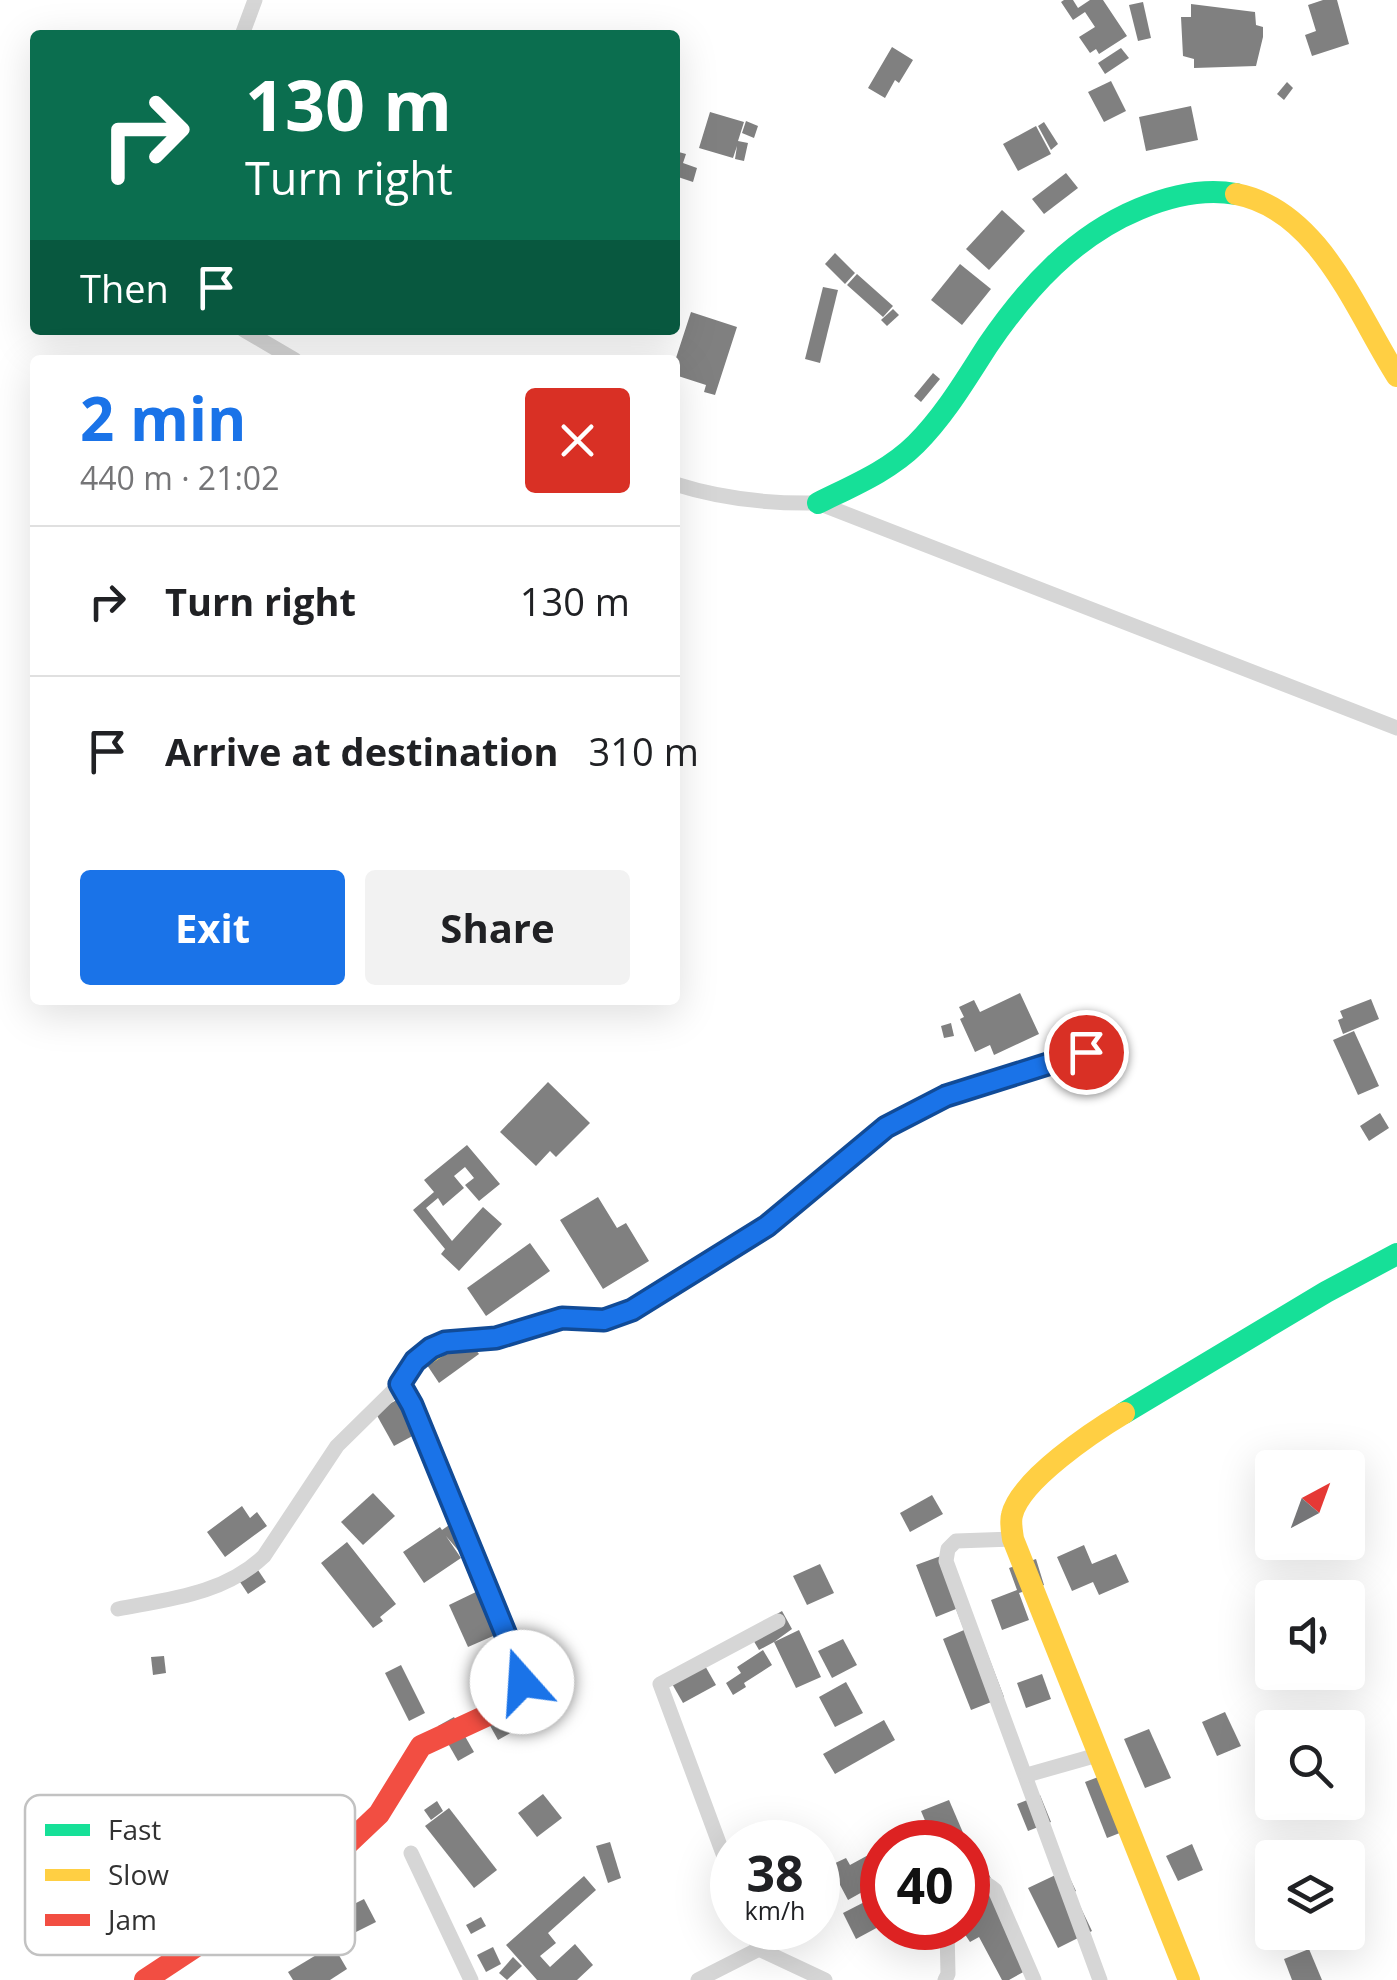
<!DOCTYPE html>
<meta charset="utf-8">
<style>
:root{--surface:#fff;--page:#f2f2f2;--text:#202124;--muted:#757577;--line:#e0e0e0;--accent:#1a73e8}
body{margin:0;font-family:"Open Sans",sans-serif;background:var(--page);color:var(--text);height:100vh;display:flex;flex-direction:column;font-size:38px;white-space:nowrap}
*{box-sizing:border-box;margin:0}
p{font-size:32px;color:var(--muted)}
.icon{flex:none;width:55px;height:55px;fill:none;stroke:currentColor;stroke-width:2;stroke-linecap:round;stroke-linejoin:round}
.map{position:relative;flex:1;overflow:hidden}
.panel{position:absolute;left:30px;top:355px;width:650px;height:650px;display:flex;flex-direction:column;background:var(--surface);border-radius:10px;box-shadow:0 10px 40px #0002}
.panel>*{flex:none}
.top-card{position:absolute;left:30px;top:30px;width:650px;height:305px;border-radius:10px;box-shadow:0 10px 40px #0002;background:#0b6e4f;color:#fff;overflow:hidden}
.needle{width:65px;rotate:41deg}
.tools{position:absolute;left:1255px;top:1450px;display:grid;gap:20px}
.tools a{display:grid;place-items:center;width:110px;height:110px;border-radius:10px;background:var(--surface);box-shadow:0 10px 40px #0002;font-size:50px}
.speed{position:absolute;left:710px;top:1820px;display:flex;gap:20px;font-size:50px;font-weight:700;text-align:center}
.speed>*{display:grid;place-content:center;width:130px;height:130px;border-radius:50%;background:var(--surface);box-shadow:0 10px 40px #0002;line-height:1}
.speed small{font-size:25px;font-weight:400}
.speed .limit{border:15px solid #d22;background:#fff;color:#111}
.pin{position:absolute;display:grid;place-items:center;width:85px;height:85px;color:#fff;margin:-42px;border:5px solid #fff;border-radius:50%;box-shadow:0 2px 10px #0007}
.me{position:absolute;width:110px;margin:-55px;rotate:341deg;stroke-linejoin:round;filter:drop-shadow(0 0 8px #0008)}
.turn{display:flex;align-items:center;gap:35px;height:210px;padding:0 50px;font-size:45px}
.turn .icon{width:130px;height:130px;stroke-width:2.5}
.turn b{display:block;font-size:70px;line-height:85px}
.then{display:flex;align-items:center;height:95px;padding:0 50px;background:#0003;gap:20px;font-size:38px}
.round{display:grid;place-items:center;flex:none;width:105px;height:105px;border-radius:10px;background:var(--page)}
.headline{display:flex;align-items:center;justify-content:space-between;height:170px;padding:0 50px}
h1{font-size:60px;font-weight:700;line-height:75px;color:var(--accent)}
.cta{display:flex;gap:20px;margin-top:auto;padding:20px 50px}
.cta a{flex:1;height:115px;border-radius:10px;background:var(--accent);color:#fff;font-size:40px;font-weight:700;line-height:115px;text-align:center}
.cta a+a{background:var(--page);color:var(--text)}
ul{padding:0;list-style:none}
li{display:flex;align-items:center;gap:30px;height:150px;padding:0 50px;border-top:2px solid var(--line)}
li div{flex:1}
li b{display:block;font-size:38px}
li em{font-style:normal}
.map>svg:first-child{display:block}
.building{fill:#808080}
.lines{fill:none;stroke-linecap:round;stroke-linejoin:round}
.street{stroke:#d6d6d6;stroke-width:15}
.fast{stroke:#16e098;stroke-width:22}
.slow{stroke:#ffcf43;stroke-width:22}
.jam{stroke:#f24e42;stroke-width:22}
.route-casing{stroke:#114b97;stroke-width:25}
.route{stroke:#1a73e8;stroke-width:18}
.key{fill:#fff;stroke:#c2c2c2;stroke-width:2.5}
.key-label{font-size:28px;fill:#323232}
</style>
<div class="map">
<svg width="1397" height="1980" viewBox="0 0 1397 1980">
<rect width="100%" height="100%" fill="#fff"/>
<!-- building -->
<g class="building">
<polygon points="1064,0 1073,0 1078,8 1090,0 1103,0 1127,36 1099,54 1096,49 1090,53 1079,37 1095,27 1085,12 1073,20 1061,2"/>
<polygon points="1323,0 1337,0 1349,44 1312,56 1305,35 1316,31 1308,5"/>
<polygon points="1143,2 1151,38 1138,41 1129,5"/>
<polygon points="1191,4 1255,12 1256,25 1263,27 1263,37 1256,66 1194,68 1194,59 1183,56 1181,17 1191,17"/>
<polygon points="892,47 913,60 899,83 895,80 885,98 868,88"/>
<polygon points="1121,48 1129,58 1105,74 1098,63"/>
<polygon points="1111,81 1126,111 1104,122 1088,92"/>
<polygon points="1287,82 1293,88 1284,100 1277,94"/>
<polygon points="1191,106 1198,140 1146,151 1139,117"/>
<polygon points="710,112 744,122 738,141 748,143 744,161 735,159 737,146 733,158 699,148"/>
<polygon points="746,121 758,126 754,138 742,133"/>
<polygon points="1044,122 1058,144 1051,150 1038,126"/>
<polygon points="1036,126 1051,154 1018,171 1003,144"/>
<polygon points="675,151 686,154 683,163 697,168 693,182 675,176 678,164 675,163"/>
<polygon points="1066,173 1078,188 1044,214 1032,199"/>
<polygon points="1002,210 1025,231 989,270 966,249"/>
<polygon points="835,253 855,273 845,284 825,264"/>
<polygon points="960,264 991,289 962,325 931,300"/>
<polygon points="857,274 893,306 883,317 847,285"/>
<polygon points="823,287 838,290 820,363 805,359"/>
<polygon points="893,309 899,315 887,326 881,320"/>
<polygon points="691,312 737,327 715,395 704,392 706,385 675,375 675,361"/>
<polygon points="933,373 940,379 921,402 914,396"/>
<polygon points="1020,993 1039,1034 994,1055 990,1045 975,1052 960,1019 964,1017 959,1007 974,1000 980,1012"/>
<polygon points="1371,999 1379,1019 1343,1034 1338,1020 1343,1018 1340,1011"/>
<polygon points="951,1023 954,1036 944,1038 941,1026"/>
<polygon points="1354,1031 1379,1086 1358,1095 1333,1040"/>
<polygon points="548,1082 590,1123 556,1157 550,1151 536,1166 500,1132"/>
<polygon points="1380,1113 1389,1128 1369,1141 1360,1126"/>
<polygon points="467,1145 500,1184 479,1201 465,1185 474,1178 465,1167 454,1176 464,1188 443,1206 438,1198 426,1208 452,1241 483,1207 502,1224 459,1271 441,1254 445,1249 413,1210 434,1192 424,1180"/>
<polygon points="598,1197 617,1228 626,1223 649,1261 603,1289 560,1220"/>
<polygon points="530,1243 550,1271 486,1316 467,1288"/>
<polygon points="467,1338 479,1354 439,1383 425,1362"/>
<polygon points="411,1392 429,1427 394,1446 375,1412"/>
<polygon points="373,1493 395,1516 363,1545 341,1522"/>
<polygon points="932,1495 943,1514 910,1532 900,1513"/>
<polygon points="242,1506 250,1518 257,1512 267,1526 225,1557 207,1532"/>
<polygon points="452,1523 470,1549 462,1555 446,1536 461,1558 424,1583 403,1552 440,1527 442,1530"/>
<polygon points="347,1542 396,1604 380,1617 383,1621 373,1628 321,1563"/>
<polygon points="1084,1545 1092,1564 1116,1554 1129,1582 1099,1595 1093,1582 1072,1591 1057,1557"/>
<polygon points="949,1553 1004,1697 971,1710 943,1639 964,1630 956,1609 936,1617 916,1565"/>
<polygon points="1036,1559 1044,1585 1019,1593 1029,1620 1002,1630 991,1600 1017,1590 1009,1568"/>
<polygon points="254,1564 266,1582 248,1594 236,1576"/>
<polygon points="820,1564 834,1593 807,1605 793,1576"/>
<polygon points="480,1590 500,1633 468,1647 449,1605"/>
<polygon points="782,1611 792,1629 774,1642 799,1630 821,1677 796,1688 774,1642 759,1650 748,1631"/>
<polygon points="843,1639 857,1665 832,1678 818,1651"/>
<polygon points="763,1650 772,1665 744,1683 746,1687 733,1695 726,1683 741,1673 737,1667"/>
<polygon points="164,1656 166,1673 153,1675 151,1657"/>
<polygon points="700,1657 716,1685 683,1703 667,1675"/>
<polygon points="401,1665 425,1713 409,1721 385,1673"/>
<polygon points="1042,1674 1051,1699 1026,1708 1017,1683"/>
<polygon points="846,1682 863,1713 835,1727 819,1697"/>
<polygon points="502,1691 510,1707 536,1693 547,1712 498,1740 478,1704"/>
<polygon points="1225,1712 1241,1746 1217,1756 1202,1722"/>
<polygon points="454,1717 474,1752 458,1761 438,1726"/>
<polygon points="884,1720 895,1740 835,1774 823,1754"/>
<polygon points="1149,1729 1171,1778 1145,1788 1124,1739"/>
<polygon points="1114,1771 1135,1827 1107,1838 1085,1782"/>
<polygon points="543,1794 562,1818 537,1837 518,1813"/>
<polygon points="1040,1795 1051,1822 1028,1831 1017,1804"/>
<polygon points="949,1800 967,1842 934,1842 921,1811"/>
<polygon points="437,1801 443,1811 431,1820 424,1810"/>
<polygon points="449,1808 497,1870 474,1888 425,1826"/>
<polygon points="610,1842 621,1878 608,1883 596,1846"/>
<polygon points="1192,1844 1203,1870 1178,1881 1166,1856"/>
<polygon points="872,1853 882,1872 882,1881 848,1900 839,1883 824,1891 818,1878 833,1869 831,1865 846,1858 850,1865"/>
<polygon points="1066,1870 1076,1891 1068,1895 1080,1906 1092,1931 1058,1948 1028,1888"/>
<polygon points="988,1873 1014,1920 1027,1970 1009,1980 1002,1980 979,1937 970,1942 964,1933 973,1927 968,1917 968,1884"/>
<polygon points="584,1876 596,1890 548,1933 556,1943 540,1956 550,1967 575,1944 593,1965 577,1980 537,1980 506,1945"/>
<polygon points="882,1893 882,1925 856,1939 843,1913"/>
<polygon points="364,1899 376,1922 340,1940 328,1917"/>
<polygon points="481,1917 486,1926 471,1934 466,1925"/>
<polygon points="333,1945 347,1969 330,1980 293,1980 288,1972"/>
<polygon points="493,1947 501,1964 486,1972 477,1955"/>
<polygon points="1309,1949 1322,1980 1292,1980 1284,1959"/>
<polygon points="513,1957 522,1966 507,1980 499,1973"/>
</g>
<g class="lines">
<!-- street -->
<g class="street">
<polyline points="242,35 255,0"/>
<polyline points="244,330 295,360"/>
<path d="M675,484C722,499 769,504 818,503L1397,728"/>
<polyline points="1013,1539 956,1541 948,1549 946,1561 1100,1980"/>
<path d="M118,1609C170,1599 224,1594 264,1556L337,1446L400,1384"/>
<polyline points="1027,1775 1101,1754"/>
<polyline points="411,1853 471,1980"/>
<polyline points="732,1878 660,1684 778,1621"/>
<path d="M968,1885C980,1879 985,1882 995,1890L1034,1980"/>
<polyline points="759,1949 825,1980"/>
<polyline points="698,1980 759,1949 751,1928"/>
<polyline points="945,1980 948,1974 947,1928"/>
</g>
<!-- fast -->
<g class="fast">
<path d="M818,503C852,486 889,471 916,444C945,415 966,379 988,345C1027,288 1074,236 1139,209C1170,196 1203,188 1236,194"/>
<polyline points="839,1166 886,1127 946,1096 1086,1052"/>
<polyline points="1124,1413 1326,1292 1397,1254"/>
</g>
<!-- slow -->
<g class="slow">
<path d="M1236,194C1320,210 1356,312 1397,376"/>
<path d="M1124,1413C1094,1431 1020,1480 1012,1515C1010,1522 1012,1531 1013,1539L1189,1980"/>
<polyline points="511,1648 413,1405 400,1384 415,1361 445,1342 496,1338 561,1318 604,1319 632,1310 767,1226 839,1166"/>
</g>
<!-- jam -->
<polyline class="jam" points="145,1980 340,1851 379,1814 421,1746 501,1709 518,1696 522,1682 511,1648"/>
</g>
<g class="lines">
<defs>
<polyline id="route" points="522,1682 520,1669 412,1405 400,1384 415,1361 431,1348 445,1342 496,1338 562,1318 604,1320 632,1310 767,1226 886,1127 946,1096 1086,1052"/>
</defs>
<!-- route casing -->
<use href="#route" class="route-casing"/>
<!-- route -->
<use href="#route" class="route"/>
</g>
<!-- legend -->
<rect x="25" y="1795" width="330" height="160" rx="15" class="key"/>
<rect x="45" y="1824" width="45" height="12" fill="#16e098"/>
<rect x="45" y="1869" width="45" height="12" fill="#ffcf43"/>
<rect x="45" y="1914" width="45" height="12" fill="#f24e42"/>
<g class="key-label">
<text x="108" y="1840">Fast</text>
<text x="108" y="1885">Slow</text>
<text x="108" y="1930">Jam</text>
</g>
</svg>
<div class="tools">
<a><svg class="needle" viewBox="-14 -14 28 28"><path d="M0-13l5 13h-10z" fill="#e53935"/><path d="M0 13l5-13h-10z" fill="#757577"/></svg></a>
<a><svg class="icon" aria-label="sound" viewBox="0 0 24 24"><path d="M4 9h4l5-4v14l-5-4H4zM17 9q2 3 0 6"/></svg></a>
<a><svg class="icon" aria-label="search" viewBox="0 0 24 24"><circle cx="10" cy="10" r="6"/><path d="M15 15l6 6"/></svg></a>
<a><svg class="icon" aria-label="layers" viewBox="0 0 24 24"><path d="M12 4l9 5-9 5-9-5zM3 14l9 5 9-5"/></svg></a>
</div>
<div class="speed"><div>38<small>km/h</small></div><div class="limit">40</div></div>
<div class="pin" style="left:1086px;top:1052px;background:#d93025"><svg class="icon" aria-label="arrive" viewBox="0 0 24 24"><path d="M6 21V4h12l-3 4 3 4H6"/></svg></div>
<svg class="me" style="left:522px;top:1682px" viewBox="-20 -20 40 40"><circle r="19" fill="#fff"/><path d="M0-13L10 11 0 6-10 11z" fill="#1a73e8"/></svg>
<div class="top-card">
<div class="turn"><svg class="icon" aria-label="right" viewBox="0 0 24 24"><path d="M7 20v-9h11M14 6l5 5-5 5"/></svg><div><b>130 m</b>Turn right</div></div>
<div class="then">Then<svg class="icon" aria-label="arrive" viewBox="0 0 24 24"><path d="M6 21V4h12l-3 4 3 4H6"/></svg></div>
</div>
<section class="panel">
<div class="headline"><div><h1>2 min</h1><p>440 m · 21:02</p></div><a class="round" style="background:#d93025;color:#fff"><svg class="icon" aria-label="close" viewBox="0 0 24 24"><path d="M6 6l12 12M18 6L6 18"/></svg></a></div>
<ul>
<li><svg class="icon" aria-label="right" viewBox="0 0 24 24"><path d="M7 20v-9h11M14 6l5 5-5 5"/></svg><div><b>Turn right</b></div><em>130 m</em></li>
<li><svg class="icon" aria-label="arrive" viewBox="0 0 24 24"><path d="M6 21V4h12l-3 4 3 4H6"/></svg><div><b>Arrive at destination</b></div><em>310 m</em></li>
</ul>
<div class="cta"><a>Exit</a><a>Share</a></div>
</section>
</div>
